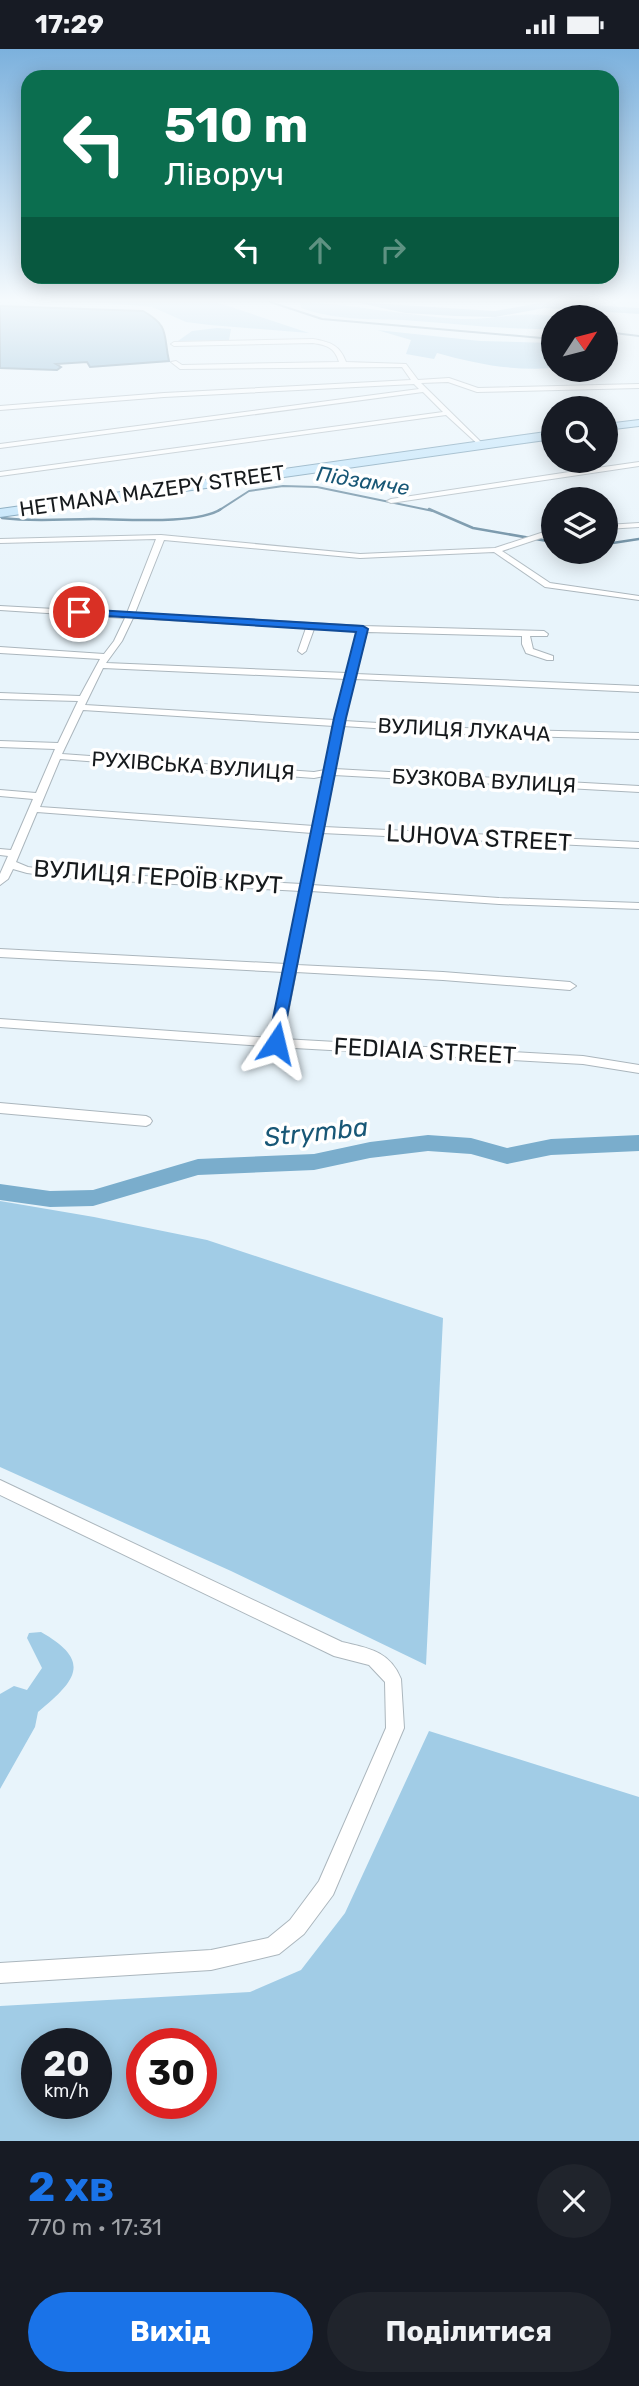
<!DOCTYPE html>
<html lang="uk">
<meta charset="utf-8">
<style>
:root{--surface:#171b24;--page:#20242c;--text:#f1f3f6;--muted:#9ea1a6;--accent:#1a73e8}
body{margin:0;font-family:Rubik,sans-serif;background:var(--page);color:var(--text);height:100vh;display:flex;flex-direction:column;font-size:26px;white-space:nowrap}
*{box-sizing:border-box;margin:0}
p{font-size:23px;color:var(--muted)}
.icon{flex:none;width:38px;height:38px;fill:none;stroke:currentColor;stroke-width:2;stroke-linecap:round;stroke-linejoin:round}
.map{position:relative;height:2092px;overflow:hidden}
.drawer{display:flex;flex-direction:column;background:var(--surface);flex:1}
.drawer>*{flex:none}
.hud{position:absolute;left:21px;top:21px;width:598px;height:214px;border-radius:21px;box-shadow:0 4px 18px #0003;background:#0b6e4f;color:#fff;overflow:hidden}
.needle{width:46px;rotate:54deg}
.controls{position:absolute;left:541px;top:256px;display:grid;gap:14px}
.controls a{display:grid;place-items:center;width:77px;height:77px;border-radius:50%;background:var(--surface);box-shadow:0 4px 18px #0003;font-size:35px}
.speed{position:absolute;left:21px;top:1979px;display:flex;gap:14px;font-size:35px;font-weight:700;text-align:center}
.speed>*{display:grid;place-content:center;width:91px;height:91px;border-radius:50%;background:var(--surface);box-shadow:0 4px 18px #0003;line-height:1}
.speed small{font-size:18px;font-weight:400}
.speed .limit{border:10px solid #d22;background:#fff;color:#111}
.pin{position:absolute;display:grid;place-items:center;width:60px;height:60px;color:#fff;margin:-30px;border:4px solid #fff;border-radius:50%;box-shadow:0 2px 7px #0007}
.me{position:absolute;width:77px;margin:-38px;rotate:10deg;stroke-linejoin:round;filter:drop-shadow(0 0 5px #0008)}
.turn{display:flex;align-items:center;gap:24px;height:147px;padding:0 28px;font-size:32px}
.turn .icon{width:91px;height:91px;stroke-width:2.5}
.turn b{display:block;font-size:49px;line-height:60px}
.lanes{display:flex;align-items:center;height:66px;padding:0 28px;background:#0003;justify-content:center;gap:35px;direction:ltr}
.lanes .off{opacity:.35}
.round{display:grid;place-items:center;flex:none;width:74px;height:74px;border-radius:37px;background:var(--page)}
.overview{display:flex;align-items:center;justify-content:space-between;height:119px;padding:0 28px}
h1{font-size:42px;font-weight:700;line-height:52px;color:var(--accent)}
.action{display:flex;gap:14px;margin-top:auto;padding:14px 28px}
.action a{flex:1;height:80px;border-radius:42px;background:var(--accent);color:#fff;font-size:28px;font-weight:700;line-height:80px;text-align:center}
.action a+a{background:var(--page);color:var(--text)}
.status{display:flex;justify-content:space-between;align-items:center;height:49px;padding:0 35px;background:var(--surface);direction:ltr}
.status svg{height:19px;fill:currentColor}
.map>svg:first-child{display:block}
.green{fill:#a1cce6;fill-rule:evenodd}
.water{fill:#7aadcc;stroke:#5c8198;stroke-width:2}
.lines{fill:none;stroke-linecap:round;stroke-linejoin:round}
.stream-far1{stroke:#5c8198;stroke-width:2}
.stream{stroke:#5c8198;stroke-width:2.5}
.river{fill:#7aadcc;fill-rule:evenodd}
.street-casing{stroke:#abb6bd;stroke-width:2}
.primary-casing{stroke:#6590aa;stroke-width:2}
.street{fill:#fff;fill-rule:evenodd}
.primary{fill:#bce2fa;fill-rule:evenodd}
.route{fill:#1a73e8;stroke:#114b97;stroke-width:2}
.labels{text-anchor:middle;stroke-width:7;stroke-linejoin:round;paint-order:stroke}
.far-water-label{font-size:21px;font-style:italic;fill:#185776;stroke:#fff}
.far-street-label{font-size:21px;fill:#161a1d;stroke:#fff}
.street-label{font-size:24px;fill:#161a1d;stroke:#fff}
.water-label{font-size:26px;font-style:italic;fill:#185776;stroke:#fff}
</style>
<div class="status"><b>17:29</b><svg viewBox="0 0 49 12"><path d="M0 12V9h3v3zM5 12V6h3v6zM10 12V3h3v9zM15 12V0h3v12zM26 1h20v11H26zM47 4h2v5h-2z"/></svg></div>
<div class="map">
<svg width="639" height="2092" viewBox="0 0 639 2092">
<rect width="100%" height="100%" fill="#e8f4fb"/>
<!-- green -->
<g class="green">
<polygon points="93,253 216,253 309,284 210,276 186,273 152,258"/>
<path d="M300,253C353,255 407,267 460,270C492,271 526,261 557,268H553V280H544C496,280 450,274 403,271C367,270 335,271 301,259Z"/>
<polygon points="217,279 231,280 229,291 178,292 192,282"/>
<path d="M377,281L480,292L553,294V319C512,322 476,315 437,304L434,310L406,305L411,291Z"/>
<polygon points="0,1152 94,1168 207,1191 443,1269 426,1616 231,1522 0,1418"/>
<path d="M41,1583C92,1612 77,1631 38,1663L35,1678L0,1740V1645L14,1637L27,1641L42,1619L27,1589L29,1584Z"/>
<path d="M429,1682L639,1748V2092H0V1957L250,1943L301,1921L345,1864ZM96,1995V2054H37V1995ZM201,1995V2054H142V1995Z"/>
</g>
<!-- water -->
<path class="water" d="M0,257L143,262C170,277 163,285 169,312L90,318L87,313L56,315L61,318L57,321L0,319Z"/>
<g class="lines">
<!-- stream-far1 -->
<g class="stream-far1">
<polyline points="270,253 322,270 553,290"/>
<polyline points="606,283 639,287"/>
<polyline points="218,462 249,442 283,437 317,438 433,462"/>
</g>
<!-- stream -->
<g class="stream">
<polyline points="429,460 473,479 553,493"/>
<path d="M2,469C33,473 62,470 93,470C122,470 198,476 221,460"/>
<polyline points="606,495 639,490"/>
</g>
<!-- river -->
<g class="river">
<polygon points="355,253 495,262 545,253 639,259 639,265 545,259 495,268 456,267 405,264"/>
<polygon points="428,1086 471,1089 507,1099 551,1090 639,1086 639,1102 551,1106 507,1115 471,1105 428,1102 370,1109 314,1121 198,1126 93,1157 50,1158 0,1151 0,1135 50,1142 93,1141 198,1110 314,1105 370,1093"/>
</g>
<defs>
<g id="street">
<path d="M313,290C330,293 340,296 346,313L406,315L418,331L449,329L478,339L639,335V339L477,343L448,333L421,334L483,395V397L481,398L446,366L0,427V423L443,363L423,343L0,399V395L419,340L414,335L164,348L0,361V357L164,344L411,331L402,318L180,320L171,313L176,312L182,316L339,313C335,299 327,296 313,294L174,297L171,295L174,293Z"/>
<polygon points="567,411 574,411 583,421 639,413 639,417 391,454 387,452 391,450 576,422"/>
<polygon points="639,474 639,478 606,480 606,476"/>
<path d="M553,480V485L502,502L550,534L639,547V551L545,538L494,503L360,509L164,491L135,564L363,577L544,582L548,585L547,587H530L533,600L553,607V611H547L526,604L522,595V587L367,583L356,625L639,637V643L355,630L344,672L482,680L639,684V690L482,686L343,677L335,720L639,737V743L334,726L324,778L639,793V799L322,784L312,836L499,849L639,854V860L499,855L311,842L297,916L443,923L570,933L576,937L570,941L443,931L296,923L283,990L583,1007L639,1016V1024L583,1015L276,998L0,978V970L271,989L284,923L0,908V900L286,915L301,842L65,829L27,824L13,820L8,830L0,836V825L8,807L0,806V800L11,801L33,750L0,747V741L36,744L55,700L0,698V692L58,694L78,652L0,650V644L80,647L100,610L0,604V598L104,605L114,592L125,569L0,561V557L127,564L156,490L0,494V490L161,486L360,505L495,499ZM133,569L306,579L298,602L302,605L306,602L314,580L358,582L347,624L106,614L122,592ZM103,619L346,630L335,671L85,656ZM83,661L334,677L325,721L314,723L62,705ZM60,710L314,729L324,727L314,777L40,758ZM37,763L312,784L302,835L65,823L28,818L16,813Z"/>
<polygon points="0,1054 146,1067 150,1069 152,1072 150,1075 146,1077 0,1064"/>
<path d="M0,1431L342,1593C368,1599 390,1602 401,1630L404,1679L333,1846L304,1885L279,1905L211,1921L0,1934V1914L211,1901L268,1889L290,1871L319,1832L386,1679L385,1633L369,1616L334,1607L0,1446Z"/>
</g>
<g id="primary">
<polygon points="639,371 639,377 606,381 606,375"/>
<polygon points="553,382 553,390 0,468 0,460"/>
</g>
</defs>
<!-- street casing -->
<use href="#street" class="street-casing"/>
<!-- primary casing -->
<use href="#primary" class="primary-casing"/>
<!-- street -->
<use href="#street" class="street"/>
<!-- primary -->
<use href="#primary" class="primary"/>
</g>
<!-- sky -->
<linearGradient id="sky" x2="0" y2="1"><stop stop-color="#7cb1dd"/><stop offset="0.46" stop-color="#f5fafd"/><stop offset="1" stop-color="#f5fafd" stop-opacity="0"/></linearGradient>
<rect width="639" height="546" fill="url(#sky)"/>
<!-- route -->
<polygon class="route" points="79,560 363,577 368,580 346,669 281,998 270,998 268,994 334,669 356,583 75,565 73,563"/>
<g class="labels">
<!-- far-water labels -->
<g class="far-water-label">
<text transform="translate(363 432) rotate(9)" y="7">Підзамче</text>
</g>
<!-- far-street labels -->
<g class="far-street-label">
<text transform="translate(152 442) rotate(-8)" y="7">HETMANA MAZEPY STREET</text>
<text transform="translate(464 681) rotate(3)" y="7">ВУЛИЦЯ ЛУКАЧА</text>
<text transform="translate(193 717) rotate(4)" y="7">РУХІВСЬКА ВУЛИЦЯ</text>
<text transform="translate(484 732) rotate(3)" y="7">БУЗКОВА ВУЛИЦЯ</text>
</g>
<!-- street labels -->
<g class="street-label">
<text transform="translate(479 789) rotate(3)" y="8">LUHOVA STREET</text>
<text transform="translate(158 828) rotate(4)" y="8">ВУЛИЦЯ ГЕРОЇВ КРУТ</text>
<text transform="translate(425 1002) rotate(3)" y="8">FEDIAIA STREET</text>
</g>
<!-- water labels -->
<g class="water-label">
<text transform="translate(316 1083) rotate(-6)" y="9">Strymba</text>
</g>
</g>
</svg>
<div class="controls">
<a><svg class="needle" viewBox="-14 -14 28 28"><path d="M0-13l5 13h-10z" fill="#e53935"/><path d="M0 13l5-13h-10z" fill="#9ea1a6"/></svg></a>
<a><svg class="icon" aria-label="search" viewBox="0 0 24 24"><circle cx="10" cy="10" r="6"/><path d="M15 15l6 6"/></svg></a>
<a><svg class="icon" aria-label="layers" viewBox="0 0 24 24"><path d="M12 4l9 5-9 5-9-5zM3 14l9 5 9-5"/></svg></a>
</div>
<div class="speed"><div>20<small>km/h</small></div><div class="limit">30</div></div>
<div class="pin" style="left:79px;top:563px;background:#d93025"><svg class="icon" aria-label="arrive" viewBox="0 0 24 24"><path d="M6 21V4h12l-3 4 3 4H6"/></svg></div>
<svg class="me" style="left:276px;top:994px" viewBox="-20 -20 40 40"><path d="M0-17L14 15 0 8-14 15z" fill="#1a73e8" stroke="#fff" stroke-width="4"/></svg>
<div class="hud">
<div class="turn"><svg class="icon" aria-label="left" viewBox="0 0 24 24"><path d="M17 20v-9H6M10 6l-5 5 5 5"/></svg><div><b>510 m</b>Ліворуч</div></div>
<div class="lanes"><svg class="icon" aria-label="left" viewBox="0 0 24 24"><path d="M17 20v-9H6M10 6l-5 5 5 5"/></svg><svg class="icon off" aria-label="ahead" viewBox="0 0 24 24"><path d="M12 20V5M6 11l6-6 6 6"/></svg><svg class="icon off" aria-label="right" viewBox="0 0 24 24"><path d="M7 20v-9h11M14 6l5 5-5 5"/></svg></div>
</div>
</div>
<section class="drawer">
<div class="overview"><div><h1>2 хв</h1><p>770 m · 17:31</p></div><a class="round"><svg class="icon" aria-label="close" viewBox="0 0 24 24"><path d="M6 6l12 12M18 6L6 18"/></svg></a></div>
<div class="action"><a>Вихід</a><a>Поділитися</a></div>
</section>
